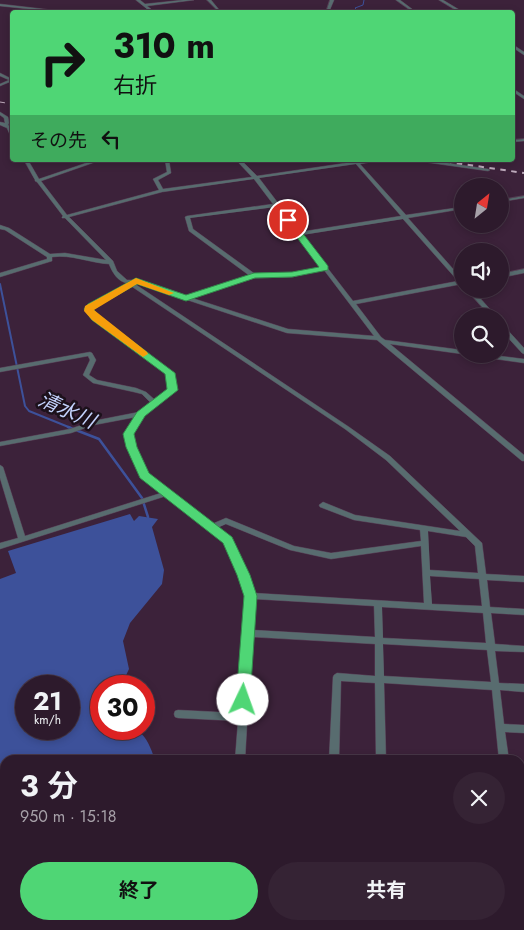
<!DOCTYPE html>
<html lang="ja">
<meta charset="utf-8">
<style>
:root{--surface:#2d1a2c;--page:#352334;--text:#f1f3f6;--muted:#a7a1a9;--line:#483848;--accent:#4fd675}
body{margin:0;font-family:Jost,"Noto Sans JP",sans-serif;background:var(--page);color:var(--text);height:100vh;display:flex;flex-direction:column;font-size:19px;white-space:nowrap}
*{box-sizing:border-box;margin:0}
p{font-size:16px;color:var(--muted)}
.icon{flex:none;width:28px;height:28px;fill:none;stroke:currentColor;stroke-width:2;stroke-linecap:round;stroke-linejoin:round}
.map{position:relative;flex:1;overflow:hidden}
.panel{position:absolute;left:0px;top:755px;width:525px;height:175px;display:flex;flex-direction:column;background:var(--surface);border-radius:15px 15px 0 0;box-shadow:0 2px 8px #0003,0 0 0 1px var(--line)}
.panel>*{flex:none}
.top-card{position:absolute;left:10px;top:10px;width:505px;height:152px;border-radius:5px;box-shadow:0 2px 8px #0003,0 0 0 1px var(--line);background:#4fd675;color:#111;overflow:hidden}
.needle{width:32px;rotate:30deg}
.controls{position:absolute;left:454px;top:178px;display:grid;gap:10px}
.controls a{display:grid;place-items:center;width:55px;height:55px;border-radius:50%;background:var(--surface);box-shadow:0 2px 8px #0003,0 0 0 1px var(--line);font-size:25px}
.speed{position:absolute;left:15px;top:675px;display:flex;gap:10px;font-size:25px;font-weight:700;text-align:center}
.speed>*{display:grid;place-content:center;width:65px;height:65px;border-radius:50%;background:var(--surface);box-shadow:0 2px 8px #0003,0 0 0 1px var(--line);line-height:1}
.speed small{font-size:12px;font-weight:400}
.speed .limit{border:8px solid #d22;background:#fff;color:#111}
.pin{position:absolute;display:grid;place-items:center;width:42px;height:42px;color:#fff;margin:-21px;border:2px solid #fff;border-radius:50%;box-shadow:0 1px 5px #0007}
.me{position:absolute;width:55px;margin:-28px;rotate:3deg;stroke-linejoin:round;filter:drop-shadow(0 0 4px #0008)}
.turn{display:flex;align-items:center;gap:18px;height:105px;padding:0 20px;font-size:22px}
.turn .icon{width:65px;height:65px;stroke-width:2.5}
.turn b{display:block;font-size:35px;line-height:42px}
.then{display:flex;align-items:center;height:48px;padding:0 20px;background:#0003;gap:10px;font-size:19px}
.round{display:grid;place-items:center;flex:none;width:52px;height:52px;border-radius:26px;background:var(--page)}
.head{display:flex;align-items:center;justify-content:space-between;height:85px;padding:0 20px}
h1{font-size:30px;font-weight:700;line-height:38px}
.button{display:flex;gap:10px;margin-top:auto;padding:10px 20px}
.button a{flex:1;height:58px;border-radius:30px;background:var(--accent);color:#111;font-size:20px;font-weight:700;line-height:58px;text-align:center}
.button a+a{background:var(--page);color:var(--text)}
.map>svg:first-child{display:block}
.green{fill:#5e241d}
.water{fill:#3d519a;fill-rule:evenodd}
.lines{fill:none;stroke-linecap:round;stroke-linejoin:round}
.stream-far2{stroke:#3d519a;stroke-width:1}
.stream-far1{stroke:#3d519a;stroke-width:2}
.stream{stroke:#3d519a;stroke-width:2.5}
.street-casing{stroke:#583f56;stroke-width:1}
.street{fill:#586c6f;fill-rule:evenodd}
.rail-far1{stroke:#beabbc;stroke-width:1;stroke-dasharray:5 5;stroke-linecap:butt}
.rail{stroke:#beabbc;stroke-width:2;stroke-dasharray:5.5 5.5;stroke-linecap:butt}
.route{fill:#4fd675;stroke:#338b4c}
.slow{fill:#f59e0b}
.labels{text-anchor:middle;stroke-width:5;stroke-linejoin:round;paint-order:stroke}
.water-label{font-size:20px;font-style:italic;fill:#c3d2fc;stroke:#1c111b}
</style>
<div class="map">
<svg width="524" height="930" viewBox="0 0 524 930">
<rect width="100%" height="100%" fill="#3c223a"/>
<!-- green -->
<polygon class="green" points="217,925 319,925 325,930 210,930"/>
<!-- water -->
<g class="water">
<path d="M130,514L134,521L139,516L158,519L152,527L164,570L162,584L130,623L123,641L129,669L121,686H101V729C136,729 143,724 155,760H5V925H170L159,930H0V579L16,573L8,551ZM26,686H69V729H26Z"/>
<polygon points="245,925 300,925 307,930 239,930"/>
</g>
<g class="lines">
<!-- stream-far2 -->
<polyline class="stream-far2" points="359,12 355,8 363,5 364,0"/>
<!-- stream-far1 -->
<polyline class="stream-far1" points="0,284 25,406 29,411 71,428"/>
<!-- stream -->
<polyline class="stream" points="68,427 99,439 142,498 148,517"/>
<defs>
<g id="street">
<polygon points="136,0 140,0 145,4 183,0 194,0 147,6 151,9 150,12 148,12 147,9"/>
<polygon points="207,0 211,0 221,12 219,12"/>
<polygon points="330,0 334,0 329,12 326,12"/>
<polygon points="396,0 400,0 416,12 413,12"/>
<polygon points="439,0 443,0 463,12 459,12"/>
<polygon points="0,4 61,11 63,12 57,12 0,6"/>
<polygon points="512,44 524,52 524,55 512,47"/>
<polygon points="0,73 12,79 12,81 0,86 0,84 9,80 0,76"/>
<polygon points="512,88 524,96 524,99 512,91"/>
<polygon points="0,112 8,117 9,123 8,125 11,127 12,135 10,135 7,128 0,125 0,122 5,123 4,118 0,115"/>
<polygon points="524,139 524,141 512,142 512,140"/>
<path d="M24,160H28L39,179L95,160H101L41,181L67,215L159,190L153,179L167,172L165,160H169L171,173L158,180L163,189L252,177L236,160H241L257,176L353,162L354,160H357L358,161L379,160L377,161L360,164L406,215L462,207V209L408,218L462,279V284L356,304L381,337L385,340L462,350V354L390,344L524,455V461H522L377,340L287,333L136,283L135,284L349,427L390,456L482,543L486,574L524,576V582L487,580L490,607L524,609V615L491,613L495,644L524,646V652L495,651L499,683L524,684V692L500,690L504,724L524,725V733L505,732L509,760H499L492,690L384,683L386,760H376L375,683L341,681L339,760H329L333,677L334,675L337,673L375,676V644L252,637L245,760H235L238,721L178,718L175,717L174,714L175,711L178,710L238,713L246,596L239,575L225,542L166,496L0,549V543L18,538L0,478V465L3,467L25,536L161,493L142,478L128,447L125,434L136,417L94,425L71,433L0,446V442L70,429L93,421L139,412L151,403L142,394L134,392L93,383L83,375L90,360L88,356L0,372V368L90,352L92,353L96,360L89,375L97,380L136,388L146,392L155,400L169,389L167,374L94,319L85,309L89,305L127,283C118,282 112,272 109,264C90,263 71,254 52,257V261L0,277V273L47,259V257L5,230L0,229V225L9,228L50,254L65,253L106,260L65,218H62V217L63,216L37,182L35,181V180ZM356,164L401,216L300,232L259,178ZM254,179L273,204L187,216L185,217L189,231L250,276L187,296L138,280H127L117,271L113,261L69,217L162,192ZM275,207L322,267L292,273L255,274L193,229L190,218ZM403,219L458,281L353,301L302,235ZM324,270L374,336L288,329L192,298L254,278L292,277ZM131,286L345,429L386,460L460,531L355,515L323,502L319,505L320,507L354,520L420,530L421,541L331,553L294,546L226,518L212,524L147,475L134,447L131,434L143,415L175,390L172,372L98,317L91,309ZM226,524L290,550L331,559L421,546L424,603L253,593L247,575L232,540L217,528ZM428,531L466,537L475,546L478,573L430,570ZM430,576L479,579L482,606L432,604ZM254,599L374,606L375,637L252,630ZM382,607L483,613L486,643L383,638ZM383,644L487,650L491,682L384,676Z"/>
<polygon points="415,160 427,160 488,169 490,170 488,171 417,161"/>
<polygon points="524,196 524,198 500,202 500,200"/>
<polygon points="524,269 524,273 500,278 500,274"/>
<polygon points="466,289 472,289 496,316 490,316"/>
<polygon points="500,323 502,324 524,348 524,354 522,353 500,329"/>
<polygon points="470,354 484,354 524,359 524,363 473,356"/>
<rect x="520" y="777" width="4" height="8"/>
<path d="M198,925H213C210,930 201,930 194,930L195,926Z"/>
<polygon points="321,925 334,925 337,930 324,930"/>
</g>
</defs>
<!-- street casing -->
<use href="#street" class="street-casing"/>
<!-- street -->
<use href="#street" class="street"/>
<!-- rail-far1 -->
<polyline class="rail-far1" points="0,102 12,104"/>
<!-- rail -->
<polyline class="rail" points="435,160 524,173"/>
</g>
<!-- route -->
<polygon class="route" points="288,217 291,218 328,266 328,270 292,277 255,278 186,301 137,284 93,309 99,316 175,373 178,390 145,416 134,434 137,447 149,473 232,537 250,575 257,596 250,700 248,705 243,706 238,705 236,700 244,596 237,575 223,543 140,478 126,447 123,434 137,412 167,389 165,374 92,320 84,309 88,304 136,278 186,295 254,273 292,272 319,267 284,220"/>
<!-- slow -->
<polygon class="slow" points="136,278 174,293 169,295 137,284 94,310 147,352 148,354 143,357 92,320 84,311 85,306"/>
<g class="labels">
<!-- water labels -->
<g class="water-label">
<text transform="translate(67 410) rotate(24)" y="7">清水川</text>
</g>
</g>
</svg>
<div class="controls">
<a><svg class="needle" viewBox="-14 -14 28 28"><path d="M0-13l5 13h-10z" fill="#e53935"/><path d="M0 13l5-13h-10z" fill="#a7a1a9"/></svg></a>
<a><svg class="icon" aria-label="sound" viewBox="0 0 24 24"><path d="M4 9h4l5-4v14l-5-4H4zM17 9q2 3 0 6"/></svg></a>
<a><svg class="icon" aria-label="search" viewBox="0 0 24 24"><circle cx="10" cy="10" r="6"/><path d="M15 15l6 6"/></svg></a>
</div>
<div class="speed"><div>21<small>km/h</small></div><div class="limit">30</div></div>
<div class="pin" style="left:288px;top:220px;background:#d93025"><svg class="icon" aria-label="arrive" viewBox="0 0 24 24"><path d="M6 21V4h12l-3 4 3 4H6"/></svg></div>
<svg class="me" style="left:243px;top:700px" viewBox="-20 -20 40 40"><circle r="19" fill="#fff"/><path d="M0-13L10 11 0 6-10 11z" fill="#4fd675"/></svg>
<div class="top-card">
<div class="turn"><svg class="icon" aria-label="right" viewBox="0 0 24 24"><path d="M7 20v-9h11M14 6l5 5-5 5"/></svg><div><b>310 m</b>右折</div></div>
<div class="then">その先<svg class="icon" aria-label="left" viewBox="0 0 24 24"><path d="M17 20v-9H6M10 6l-5 5 5 5"/></svg></div>
</div>
<section class="panel">
<div class="head"><div><h1>3 分</h1><p>950 m · 15:18</p></div><a class="round"><svg class="icon" aria-label="close" viewBox="0 0 24 24"><path d="M6 6l12 12M18 6L6 18"/></svg></a></div>
<div class="button"><a>終了</a><a>共有</a></div>
</section>
</div>
